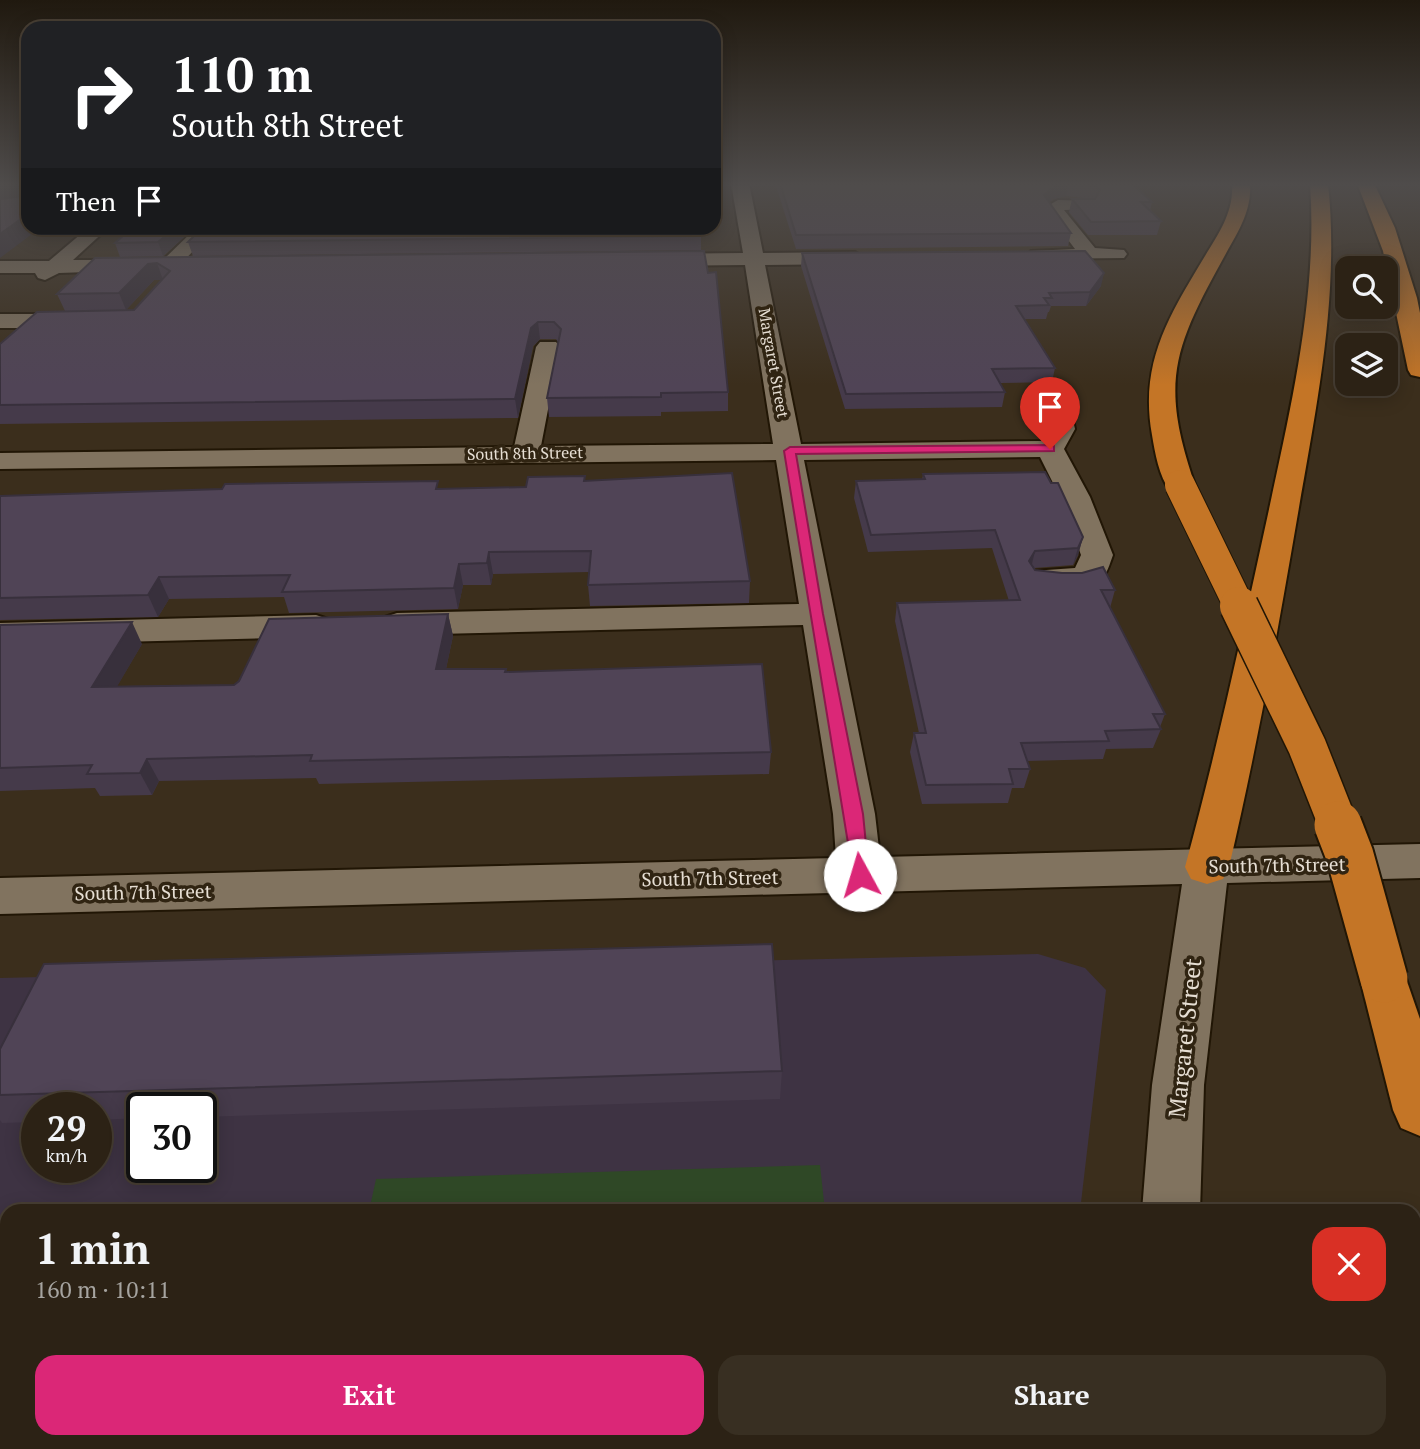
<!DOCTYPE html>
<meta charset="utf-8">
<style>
:root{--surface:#2c2215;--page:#382f22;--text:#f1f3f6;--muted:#a6a4a0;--line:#483f34;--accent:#db2777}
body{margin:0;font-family:"PT Serif",serif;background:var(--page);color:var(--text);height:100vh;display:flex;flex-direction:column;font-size:26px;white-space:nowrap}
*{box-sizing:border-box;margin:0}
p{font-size:23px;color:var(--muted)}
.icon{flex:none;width:38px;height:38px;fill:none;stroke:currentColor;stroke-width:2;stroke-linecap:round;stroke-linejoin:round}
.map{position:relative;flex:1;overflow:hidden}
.side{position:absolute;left:0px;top:1204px;width:1421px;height:245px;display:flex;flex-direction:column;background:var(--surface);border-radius:21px 21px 0 0;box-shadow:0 4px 18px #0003,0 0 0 2px var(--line)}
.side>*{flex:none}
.banner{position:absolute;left:21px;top:21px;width:700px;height:214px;border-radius:21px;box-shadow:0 4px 18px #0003,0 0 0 2px var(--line);background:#202124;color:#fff;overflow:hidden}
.tools{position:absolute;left:1335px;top:256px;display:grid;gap:14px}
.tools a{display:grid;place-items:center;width:63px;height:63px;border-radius:14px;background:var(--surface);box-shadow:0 4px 18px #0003,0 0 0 2px var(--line);font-size:35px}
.speed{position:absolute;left:21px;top:1092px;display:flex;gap:14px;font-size:35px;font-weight:700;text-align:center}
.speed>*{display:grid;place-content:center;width:91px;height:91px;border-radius:50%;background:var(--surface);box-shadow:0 4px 18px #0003,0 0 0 2px var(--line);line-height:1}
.speed small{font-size:18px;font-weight:400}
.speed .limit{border:4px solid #111;border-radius:10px;background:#fff;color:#111}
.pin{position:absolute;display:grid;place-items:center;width:60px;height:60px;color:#fff;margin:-72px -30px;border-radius:50% 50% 50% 0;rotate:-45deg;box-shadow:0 0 7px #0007}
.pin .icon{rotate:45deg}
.me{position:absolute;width:77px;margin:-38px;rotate:354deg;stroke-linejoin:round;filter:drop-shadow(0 0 5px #0008)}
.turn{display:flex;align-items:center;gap:24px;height:147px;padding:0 35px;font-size:32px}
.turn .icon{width:91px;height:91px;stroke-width:2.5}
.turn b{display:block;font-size:49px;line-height:60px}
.then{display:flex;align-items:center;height:66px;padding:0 35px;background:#0003;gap:14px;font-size:26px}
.round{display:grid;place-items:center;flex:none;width:74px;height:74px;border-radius:21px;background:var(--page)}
.headline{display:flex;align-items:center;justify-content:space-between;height:119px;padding:0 35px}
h1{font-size:42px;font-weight:800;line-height:52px}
.button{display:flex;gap:14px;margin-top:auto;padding:14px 35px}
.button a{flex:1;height:80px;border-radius:21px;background:var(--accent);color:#fff;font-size:28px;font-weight:800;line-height:80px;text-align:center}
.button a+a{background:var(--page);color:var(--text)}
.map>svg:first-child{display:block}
.education{fill:#3e3343;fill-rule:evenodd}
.green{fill:#2f4826}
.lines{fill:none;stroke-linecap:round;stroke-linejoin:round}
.minor-casing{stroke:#211605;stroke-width:4}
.highway-casing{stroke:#211605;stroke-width:4}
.minor{fill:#81735f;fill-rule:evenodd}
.highway{fill:#c47526;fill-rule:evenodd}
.highway-bridge-far2-casing{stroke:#211605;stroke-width:32;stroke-linecap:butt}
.highway-bridge-far1-casing{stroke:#211605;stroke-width:41;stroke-linecap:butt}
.highway-bridge-casing{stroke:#211605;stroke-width:51;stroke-linecap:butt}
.highway-bridge-far2{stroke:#c47526;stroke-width:30}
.highway-bridge-far1{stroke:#c47526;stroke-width:38}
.highway-bridge{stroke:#c47526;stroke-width:47}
.wall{fill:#453a4a;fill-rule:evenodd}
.shaded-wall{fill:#38303c}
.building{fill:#504456;stroke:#38303c;stroke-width:2}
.route{fill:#db2777;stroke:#8e194d;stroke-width:2}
.labels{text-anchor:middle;stroke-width:7;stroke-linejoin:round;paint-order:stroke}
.far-street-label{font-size:16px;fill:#e6ded3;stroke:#302412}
.street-label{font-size:19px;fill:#e6ded3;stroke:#302412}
.near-street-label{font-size:23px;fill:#e6ded3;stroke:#302412}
</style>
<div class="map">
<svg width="1420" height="1449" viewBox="0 0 1420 1449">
<rect width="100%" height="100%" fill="#3b2e1c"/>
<!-- education -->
<path class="education" d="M1038,954L1085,968L1106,990L1080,1211H7V1442H1060L1059,1449H0V978ZM37,1108H96V1167H37ZM142,1108H201V1167H142Z"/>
<!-- green -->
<g class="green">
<polygon points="820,1165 825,1211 369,1211 376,1179"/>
<polygon points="75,1442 225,1442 223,1449 72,1449"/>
<polygon points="323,1442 850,1442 850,1449 321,1449"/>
</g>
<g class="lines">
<defs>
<g id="minor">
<path d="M731,183H749L763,253L855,252L865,258L855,264L765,265L801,444L1041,441L1049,429L1044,395L1048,390H1066L1075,429L1064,449L1090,497L1113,555C1110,563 1107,575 1100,581C1084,593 1051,589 1032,585L1028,578L1032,571L1075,568L1081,555L1060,497L1040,457L804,460L875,814L880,857L1420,844V878L1227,883L1204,1085L1200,1211H1142L1152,1085L1182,884L0,914V878L836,858L833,814L803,625L397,635L385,631L380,624L385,617L397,613L799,604L776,460L0,469V453L514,447L536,347L540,342H556L560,347L541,446L773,444L745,265L653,266L643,260L653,254L743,253Z"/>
<polygon points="1058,200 1092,201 1095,205 1092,209 1064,210 1095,248 1124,250 1127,254 1124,258 1031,259 1028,255 1031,251 1075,249 1044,208"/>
<polygon points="88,228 108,228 73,260 138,260 148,266 145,270 59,273 45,280 38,278 35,273 0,273 0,261 49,261"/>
<polygon points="196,228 215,228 176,269 162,269 159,265 162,261"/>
<polygon points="0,314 78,314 89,321 78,328 0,328"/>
<polygon points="316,615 328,619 333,626 328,633 316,637 0,645 0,623"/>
<polygon points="1128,1442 1194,1442 1195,1449 1127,1449"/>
</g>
<g id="highway">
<path d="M1232,183H1250C1252,212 1237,233 1224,257C1173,349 1160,383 1195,485L1190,491L1180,494L1170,491C1159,476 1155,453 1152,435C1139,363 1169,316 1205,256C1219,233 1234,212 1232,183Z"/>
<path d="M1310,183H1328C1340,296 1316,408 1297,519C1277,636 1256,752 1229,867L1223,879L1207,884L1191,879L1185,867C1217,750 1242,633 1268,514C1291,406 1318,295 1310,183Z"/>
<polygon points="1357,183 1374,183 1395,228 1417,298 1420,313 1420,377 1411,375 1408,370 1383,251"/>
<polygon points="1384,958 1401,964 1420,1019 1420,1136 1401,1128 1393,1110 1360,979 1367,964"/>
</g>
</defs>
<!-- minor casing -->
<use href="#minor" class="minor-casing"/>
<!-- highway casing -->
<use href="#highway" class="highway-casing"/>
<!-- minor -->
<use href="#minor" class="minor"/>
<!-- highway -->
<use href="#highway" class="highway"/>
<defs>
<polyline id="highway-bridge-far2" points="1180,485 1240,608"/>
<polyline id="highway-bridge-far1" points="1239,606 1307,746 1339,827"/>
<polyline id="highway-bridge" points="1338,825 1350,856 1384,979"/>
</defs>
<!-- highway-bridge-far2 casing -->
<use href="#highway-bridge-far2" class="highway-bridge-far2-casing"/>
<!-- highway-bridge-far1 casing -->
<use href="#highway-bridge-far1" class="highway-bridge-far1-casing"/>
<!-- highway-bridge casing -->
<use href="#highway-bridge" class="highway-bridge-casing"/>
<!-- highway-bridge-far2 -->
<use href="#highway-bridge-far2" class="highway-bridge-far2"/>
<!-- highway-bridge-far1 -->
<use href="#highway-bridge-far1" class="highway-bridge-far1"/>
<!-- highway-bridge -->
<use href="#highway-bridge" class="highway-bridge"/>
</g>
<!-- wall -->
<g class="wall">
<polygon points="775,183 1131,183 1152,202 1150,211 1161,221 1157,235 1088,235 1069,212 1072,199 1093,199 1066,196 1053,199 1049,202 1071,233 1068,246 796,249"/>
<polygon points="132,228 194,228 163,256 120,257 115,243"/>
<polygon points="701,236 701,250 193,256 188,242"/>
<path d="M704,251L728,392V411L661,412V416L549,417L547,398L558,342L556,339H540L533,346L518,418L0,424V344L107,311H65L57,294L95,258ZM154,280H162L134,310H126Z"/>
<polygon points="802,253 1101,286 1086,306 1051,306 1049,312 1048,312 1046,319 1025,319 1055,368 1052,382 1000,383 1005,392 1002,407 845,409 801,266"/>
<polygon points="923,474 1051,483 1083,537 1078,555 1073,565 1034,568 1035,570 1115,590 1110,608 1165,714 1160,727 1161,729 1153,748 1106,749 1103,759 1027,761 1030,769 1024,788 1012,788 1008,803 922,804 910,752 914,733 919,733 895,621 897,603 1009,601 992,548 868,552 854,498 856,481 922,480"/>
<polygon points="586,481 750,581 749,603 590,606 588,585 589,572 493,574 491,585 463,585 458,609 289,613 284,597 169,599 158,617 0,620 0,496 526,487"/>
<polygon points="448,614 453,636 446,669 506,669 507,672 771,752 769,774 319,784 316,778 159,781 152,795 100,796 95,788 0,791 0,625 142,644 117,686 234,685"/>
<polygon points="0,1049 782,1071 780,1099 201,1117 201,1108 142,1108 142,1118 96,1120 96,1108 37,1108 37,1122 2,1123 0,1120"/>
</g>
<!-- shaded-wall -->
<g class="shaded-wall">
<polygon points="1069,183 1066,196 1053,199 1041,208 1044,195 1055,186"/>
<polygon points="21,184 28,200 0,202 0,185"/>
<polygon points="28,214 28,228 40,228 0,258 0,234"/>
<polygon points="175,228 194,228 163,256 158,242"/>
<polygon points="157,263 163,280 154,280 126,310 119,293 148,264"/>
<polygon points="1104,273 1101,286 1086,306 1090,292"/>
<polygon points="538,322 540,339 533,346 518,418 515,399 531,328"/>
<polygon points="1083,537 1078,555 1073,565 1078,548"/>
<polygon points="1035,551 1031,568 1029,561"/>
<polygon points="489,552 493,574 491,585 487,563"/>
<polygon points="459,564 463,585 458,609 454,588"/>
<polygon points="159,577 169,599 158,617 148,595"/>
<polygon points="448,614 453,636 441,692 436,669"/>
<polygon points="132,622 142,644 104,709 92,687"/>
<polygon points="147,759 159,781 152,795 140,773"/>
</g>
<!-- building -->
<g class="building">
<polygon points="0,183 28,183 28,214 0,234 0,199 24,196 21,184 0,185"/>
<polygon points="780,183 1131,183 1152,202 1141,202 1161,221 1091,222 1072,199 1095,199 1100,190 1095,186 1069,183 1055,186 1044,195 1071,233 796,235"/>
<polygon points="132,228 175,228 158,242 115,243"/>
<polygon points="202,228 700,228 701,236 188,242"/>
<polygon points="704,251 708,273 716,272 728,392 661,393 661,397 547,398 561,329 554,322 538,322 531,328 515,399 0,405 0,344 37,312 134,310 170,271 157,263 148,264 119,293 57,294 95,258"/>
<polygon points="1085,251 1104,273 1090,292 1049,293 1052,298 1044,298 1049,305 1016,306 1055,368 992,369 1005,392 846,394 802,253"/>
<polygon points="1045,472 1051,483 1058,483 1083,537 1078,548 1035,551 1029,561 1035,570 1062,573 1082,573 1103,567 1115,590 1101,590 1165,714 1153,714 1161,729 1105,731 1109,741 1021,743 1030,769 1009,769 1013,784 926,785 914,733 926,733 897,603 1020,600 995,530 871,535 856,481 925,479 923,474"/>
<polygon points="732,473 750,581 588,585 591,551 489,552 487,563 459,564 454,588 282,592 290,575 159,577 148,595 0,598 0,496 222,489 225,484 438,481 436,489 526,487 528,477 585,476 584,481"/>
<polygon points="448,614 436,669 506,669 505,672 762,664 771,752 310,761 312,755 147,759 140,773 87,774 92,765 0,768 0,625 132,622 92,687 234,685 239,681 269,619"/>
<polygon points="772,944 782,1071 0,1095 0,1049 44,964"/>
</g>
<!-- sky -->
<linearGradient id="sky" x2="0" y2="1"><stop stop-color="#20190f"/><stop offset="0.48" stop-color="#4f4c4b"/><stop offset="1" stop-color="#4f4c4b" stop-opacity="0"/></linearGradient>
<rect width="1420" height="385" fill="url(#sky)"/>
<!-- route -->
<polygon class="route" points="1050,445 1054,446 1054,451 796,454 823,614 863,814 869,875 860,882 854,880 784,451 790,447"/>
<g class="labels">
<!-- far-street labels -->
<g class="far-street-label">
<text transform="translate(774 363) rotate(80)" y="6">Margaret Street</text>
<text transform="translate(525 453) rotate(-1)" y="6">South 8th Street</text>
</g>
<!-- street labels -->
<g class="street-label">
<text transform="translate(1277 865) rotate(-1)" y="7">South 7th Street</text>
<text transform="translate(710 878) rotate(-1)" y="7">South 7th Street</text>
<text transform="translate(143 892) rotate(-1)" y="7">South 7th Street</text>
</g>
<!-- near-street labels -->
<g class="near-street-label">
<text transform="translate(1185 1038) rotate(-84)" y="8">Margaret Street</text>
</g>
</g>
</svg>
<div class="tools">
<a><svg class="icon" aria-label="search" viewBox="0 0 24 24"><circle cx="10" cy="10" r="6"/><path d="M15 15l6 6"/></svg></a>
<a><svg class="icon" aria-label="layers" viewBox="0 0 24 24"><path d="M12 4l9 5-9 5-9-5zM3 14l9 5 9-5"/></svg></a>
</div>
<div class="speed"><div>29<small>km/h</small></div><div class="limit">30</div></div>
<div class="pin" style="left:1050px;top:449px;background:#d93025"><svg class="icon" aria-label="arrive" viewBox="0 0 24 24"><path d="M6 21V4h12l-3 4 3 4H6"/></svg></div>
<svg class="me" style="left:860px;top:875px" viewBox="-20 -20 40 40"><circle r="19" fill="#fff"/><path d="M0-13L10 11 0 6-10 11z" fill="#db2777"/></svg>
<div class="banner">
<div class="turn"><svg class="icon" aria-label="right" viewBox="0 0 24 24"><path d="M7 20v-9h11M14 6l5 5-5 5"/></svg><div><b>110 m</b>South 8th Street</div></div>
<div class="then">Then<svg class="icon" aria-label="arrive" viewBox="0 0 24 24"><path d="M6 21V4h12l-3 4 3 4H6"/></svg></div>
</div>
<section class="side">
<div class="headline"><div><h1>1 min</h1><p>160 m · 10:11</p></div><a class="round" style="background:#d93025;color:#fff"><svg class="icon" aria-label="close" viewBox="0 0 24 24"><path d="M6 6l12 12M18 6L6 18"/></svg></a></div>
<div class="button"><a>Exit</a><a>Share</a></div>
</section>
</div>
